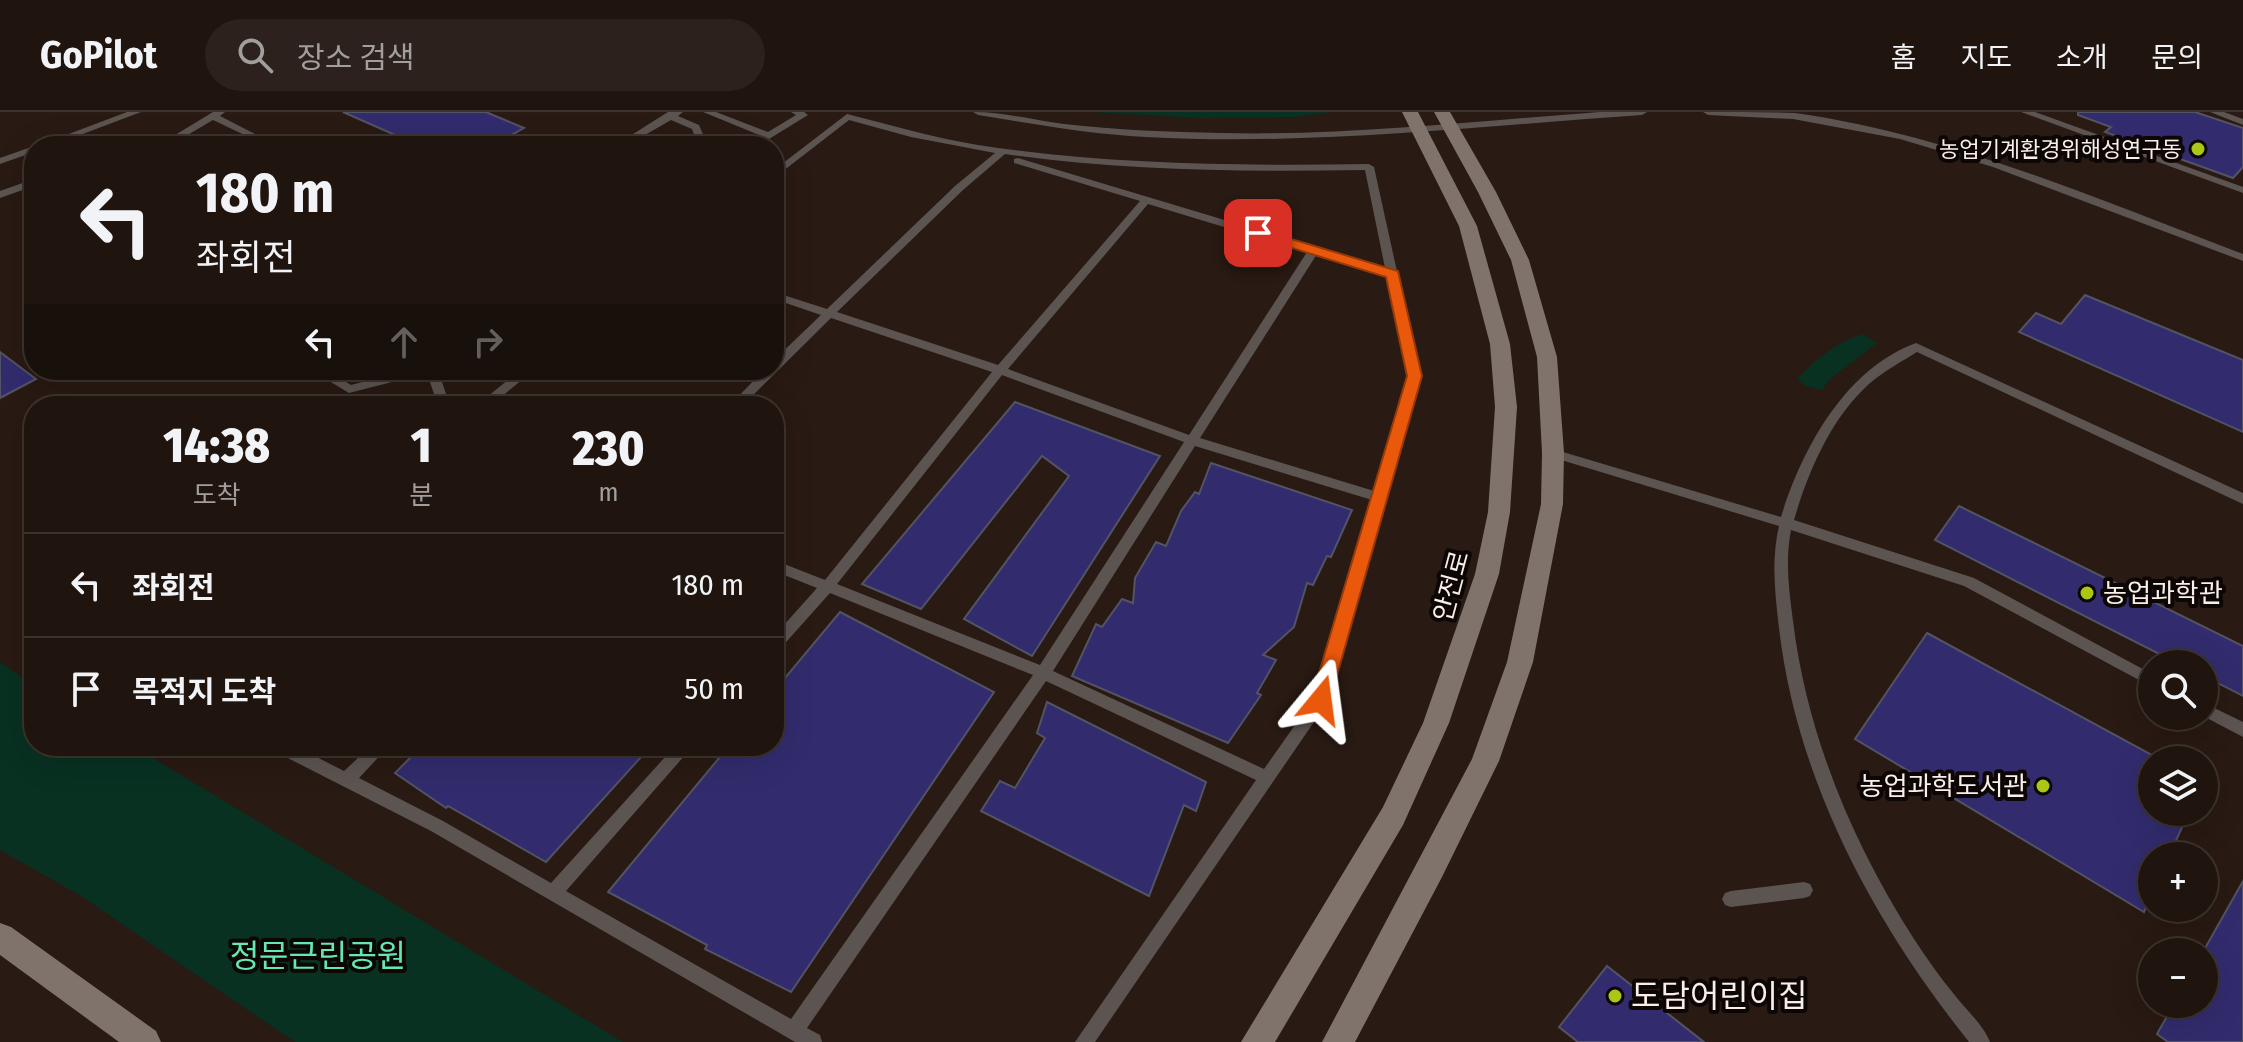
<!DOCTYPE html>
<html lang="ko">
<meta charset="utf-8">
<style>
:root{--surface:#1f140e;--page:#2c211c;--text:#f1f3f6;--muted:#a19e9e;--line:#3c332e}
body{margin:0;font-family:"Fira Sans Condensed","Noto Sans KR",sans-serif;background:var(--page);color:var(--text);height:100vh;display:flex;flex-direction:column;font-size:30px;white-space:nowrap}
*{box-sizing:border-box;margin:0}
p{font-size:26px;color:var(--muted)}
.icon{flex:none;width:44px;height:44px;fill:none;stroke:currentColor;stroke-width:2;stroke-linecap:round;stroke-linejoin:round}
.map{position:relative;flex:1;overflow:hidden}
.side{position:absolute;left:24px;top:284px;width:760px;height:360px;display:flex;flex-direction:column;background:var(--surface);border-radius:32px;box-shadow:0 8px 32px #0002,0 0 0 2px var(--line)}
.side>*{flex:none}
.hud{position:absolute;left:24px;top:24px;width:760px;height:244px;border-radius:32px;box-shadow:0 8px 32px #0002,0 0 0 2px var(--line);background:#1f140e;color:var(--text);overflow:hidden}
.fabs{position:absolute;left:2138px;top:538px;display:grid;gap:16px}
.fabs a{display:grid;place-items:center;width:80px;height:80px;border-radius:50%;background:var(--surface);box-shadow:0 8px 32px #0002,0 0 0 2px var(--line);font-size:40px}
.pin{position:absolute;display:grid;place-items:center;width:68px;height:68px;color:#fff;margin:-34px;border-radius:16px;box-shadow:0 4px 12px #0006}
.me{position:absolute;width:88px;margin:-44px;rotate:16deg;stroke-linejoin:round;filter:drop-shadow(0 0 6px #0008)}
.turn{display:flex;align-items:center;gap:28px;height:168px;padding:0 40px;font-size:36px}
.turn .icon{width:104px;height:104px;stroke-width:2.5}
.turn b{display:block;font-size:56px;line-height:68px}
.lanes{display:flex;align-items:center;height:76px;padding:0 40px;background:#0003;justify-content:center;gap:40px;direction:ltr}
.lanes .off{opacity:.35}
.eta{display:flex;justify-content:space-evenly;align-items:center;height:136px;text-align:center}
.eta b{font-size:48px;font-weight:800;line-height:56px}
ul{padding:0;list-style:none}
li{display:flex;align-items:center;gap:24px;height:104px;padding:0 40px;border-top:2px solid var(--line)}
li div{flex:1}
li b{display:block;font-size:30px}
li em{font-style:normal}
header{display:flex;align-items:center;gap:48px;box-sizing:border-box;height:112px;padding:0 40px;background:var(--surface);border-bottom:2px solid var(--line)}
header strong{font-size:38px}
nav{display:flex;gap:44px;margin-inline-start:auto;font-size:28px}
.search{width:560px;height:72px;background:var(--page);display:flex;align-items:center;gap:20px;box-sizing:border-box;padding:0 28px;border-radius:44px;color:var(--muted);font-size:30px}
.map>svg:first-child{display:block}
.green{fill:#083122}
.building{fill:#322c6e;stroke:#525363;stroke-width:2}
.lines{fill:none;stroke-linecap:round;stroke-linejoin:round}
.lane{fill:#5c5450;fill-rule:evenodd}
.secondary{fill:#7f736c;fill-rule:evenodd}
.route{fill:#ea580c;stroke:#983908;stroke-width:2}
.poi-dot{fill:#abc614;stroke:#0c0605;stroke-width:3}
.labels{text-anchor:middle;stroke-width:8;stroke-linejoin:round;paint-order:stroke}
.far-poi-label{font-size:22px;fill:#f9eeea;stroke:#0c0605;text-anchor:end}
.street-label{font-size:26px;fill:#f9eeea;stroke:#0c0605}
.poi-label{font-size:26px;fill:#f9eeea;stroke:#0c0605;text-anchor:start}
.near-park-label{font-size:32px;fill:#63e8b1;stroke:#0c0605}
.near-poi-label{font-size:32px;fill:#f9eeea;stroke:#0c0605;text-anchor:start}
</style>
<header>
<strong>GoPilot</strong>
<div class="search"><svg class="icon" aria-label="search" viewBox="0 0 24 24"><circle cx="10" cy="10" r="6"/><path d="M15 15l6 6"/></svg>장소 검색</div>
<nav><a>홈</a><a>지도</a><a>소개</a><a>문의</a></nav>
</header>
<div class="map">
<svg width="2243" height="930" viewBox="0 0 2243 930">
<rect width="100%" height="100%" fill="#291a13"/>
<!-- green -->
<g class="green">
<polygon points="1089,0 1332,0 1297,5 1201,6"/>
<path d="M1862,222L1877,231L1830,267L1822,278L1806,274L1797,267C1816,247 1835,231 1862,222Z"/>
<polygon points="0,550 34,574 34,634 133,634 623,930 295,930 81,784 0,738"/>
</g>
<!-- building -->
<g class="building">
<polygon points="343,0 486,0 524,16 492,34 420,34"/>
<polygon points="2078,0 2195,0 2243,16 2243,55 2233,66 2105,20 2111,15 2078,3"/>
<polygon points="2085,183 2243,248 2243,320 2019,220 2036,201 2061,212"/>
<polygon points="0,240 36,267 0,286"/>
<polygon points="1015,290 1160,344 1032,544 964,507 1069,364 1042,344 921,497 862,472"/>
<polygon points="1211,351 1352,398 1331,445 1327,444 1313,473 1307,471 1294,515 1263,543 1276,548 1257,581 1261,583 1228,631 1072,564 1096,512 1102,515 1122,487 1133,491 1135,466 1156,430 1166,434 1181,399 1195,380 1199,382"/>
<polygon points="1959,394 2243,534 2243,584 2204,564 2204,552 2179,552 1935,428"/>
<polygon points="840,500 994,580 791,880 705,837 707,833 608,780 729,634 774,634 774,579"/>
<polygon points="1927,521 2152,643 2152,700 2189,700 2169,744 2152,744 2152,782 2144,800 1855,627"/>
<polygon points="1047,590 1206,670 1196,699 1184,693 1149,784 981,699 1000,669 1015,676 1045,626 1037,621"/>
<polygon points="422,634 651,634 546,750 448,694 446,696 395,661"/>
<polygon points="2243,769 2243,930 2168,930 2157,922 2174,892 2204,892 2204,838"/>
<polygon points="1607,854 1704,930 1578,930 1559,915"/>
</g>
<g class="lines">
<!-- lane -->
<g class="lane">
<polygon points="127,0 141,0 51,34 37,34"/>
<polygon points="213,0 225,0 220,4 265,27 257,29 213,8 169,34 157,34"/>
<polygon points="668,0 683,0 678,4 699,13 708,34 698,34 692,17 671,8 626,34 614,34"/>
<polygon points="703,0 716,0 768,20 796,3 791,0 804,0 808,3 769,27"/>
<path d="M973,0C1004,0 1033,8 1064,12C1117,18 1169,20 1222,21C1348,24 1475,9 1600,0H1647L1642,3C1477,14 1312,34 1146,25C1089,22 1034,12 978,3Z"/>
<path d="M1703,0C1733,0 1765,0 1795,1C1951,23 2097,87 2243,142V149L1993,55L1900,27L1793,7L1708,3Z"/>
<polygon points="2021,0 2035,0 2243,75 2243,81"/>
<polygon points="2210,0 2224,0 2243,7 2243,13"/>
<path d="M847,2C891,13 934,26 978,33C1108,53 1238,54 1369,52L1374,55L1420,264L1329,588L1095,930H1075L1256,668L1046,569L807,916L820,923L822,930H795L431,719L274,639L272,634H295L344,659L371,634H389L359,666L443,709L551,771L675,634H693L566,779L791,907L1033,563L830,481L779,538L774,540V524L817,476L774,459V448L825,468L992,260L831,206L742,294H729L764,258H774V248L821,203L774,187V180L827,197L955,74L995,41L911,25L849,8L774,66V58ZM1005,42C1124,59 1244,60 1365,58L1385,156L1018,46L1014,47V51L1140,89L998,253L837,200L963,78ZM1148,92L1307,140L1189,323L1008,257ZM1317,142L1387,164L1408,264L1374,379L1200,326ZM1002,263L1184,330L1040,553L837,472ZM1195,334L1372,388L1314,586L1264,657L1053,559Z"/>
<polygon points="34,34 34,40 0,52 0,46"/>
<polygon points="34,67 34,74 0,86 0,79"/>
<path d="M1916,231L2243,381V392L1917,240C1901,250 1884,259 1869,272C1831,306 1808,360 1794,408L1974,466L2152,562V575L1964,474L1791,418C1785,449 1789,478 1793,509C1807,623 1852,730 1914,827C1926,845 1939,864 1953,881C1965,897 1983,912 1990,930H1969C1874,811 1797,670 1779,516C1775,481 1771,448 1779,414L1548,344L1547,341L1553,337L1781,405C1802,337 1845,257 1916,231Z"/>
<polygon points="311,258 326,258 351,273 408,258 438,258 450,294 438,294 427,261 349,281"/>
<polygon points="520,258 534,258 490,294 476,294"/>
<polygon points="2204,591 2243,610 2243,625 2203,604"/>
<polygon points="1804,770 1810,772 1813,778 1810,784 1804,786 1731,795 1725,793 1722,787 1725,781 1731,779"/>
</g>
<!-- secondary -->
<g class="secondary">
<polygon points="1402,0 1418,0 1477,114 1510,232 1517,295 1510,400 1499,462 1449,611 1403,713 1275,930 1241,930 1383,695 1423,611 1475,462 1488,400 1495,295 1490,232 1459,114"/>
<polygon points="1434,0 1450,0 1496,80 1529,148 1557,245 1564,341 1563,392 1533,550 1499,649 1442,765 1355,930 1322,930 1472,647 1507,550 1541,392 1542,341 1537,245 1511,148 1478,80"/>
<polygon points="0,811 11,815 156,919 161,930 119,930 0,843"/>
</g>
</g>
<!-- route -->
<polygon class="route" points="1258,117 1398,159 1422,264 1330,588 1328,594 1321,596 1314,594 1311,588 1407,264 1386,165 1253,124 1251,121"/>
<!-- markers -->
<g class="poi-dot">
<circle cx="2198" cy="37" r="8"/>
<circle cx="2087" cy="481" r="8"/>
<circle cx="2043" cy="674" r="8"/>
<circle cx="1615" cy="884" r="8"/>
</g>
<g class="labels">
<!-- far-poi labels -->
<g class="far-poi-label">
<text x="2182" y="45">농업기계환경위해성연구동</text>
</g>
<!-- street labels -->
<g class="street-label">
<text transform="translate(1451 474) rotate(-75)" y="9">안전로</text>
</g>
<!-- poi labels -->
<g class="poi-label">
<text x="2103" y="490">농업과학관</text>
<text x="2027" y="683" text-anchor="end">농업과학도서관</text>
</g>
<!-- near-park labels -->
<g class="near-park-label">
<text x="318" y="855">정문근린공원</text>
</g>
<!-- near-poi labels -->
<g class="near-poi-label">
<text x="1631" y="895">도담어린이집</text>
</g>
</g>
</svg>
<div class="fabs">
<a><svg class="icon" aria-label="search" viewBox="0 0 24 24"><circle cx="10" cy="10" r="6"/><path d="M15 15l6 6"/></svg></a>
<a><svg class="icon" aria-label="layers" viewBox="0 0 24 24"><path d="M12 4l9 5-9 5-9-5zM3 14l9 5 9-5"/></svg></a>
<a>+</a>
<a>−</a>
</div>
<div class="pin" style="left:1258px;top:121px;background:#d93025"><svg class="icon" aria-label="arrive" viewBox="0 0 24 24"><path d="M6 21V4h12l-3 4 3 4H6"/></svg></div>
<svg class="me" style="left:1321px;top:588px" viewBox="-20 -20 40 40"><path d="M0-17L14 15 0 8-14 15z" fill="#ea580c" stroke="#fff" stroke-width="4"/></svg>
<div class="hud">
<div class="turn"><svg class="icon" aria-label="left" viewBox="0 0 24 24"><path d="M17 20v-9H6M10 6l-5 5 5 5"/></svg><div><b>180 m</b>좌회전</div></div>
<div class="lanes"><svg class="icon" aria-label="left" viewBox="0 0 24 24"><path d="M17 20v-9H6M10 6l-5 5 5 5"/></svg><svg class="icon off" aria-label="ahead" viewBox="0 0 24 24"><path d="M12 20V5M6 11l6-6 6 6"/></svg><svg class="icon off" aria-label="right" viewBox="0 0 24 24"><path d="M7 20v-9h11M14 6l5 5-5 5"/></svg></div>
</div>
<section class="side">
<div class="eta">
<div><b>14:38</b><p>도착</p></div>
<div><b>1</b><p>분</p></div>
<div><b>230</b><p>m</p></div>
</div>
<ul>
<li><svg class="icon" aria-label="left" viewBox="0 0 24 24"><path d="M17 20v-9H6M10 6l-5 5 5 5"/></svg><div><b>좌회전</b></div><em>180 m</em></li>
<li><svg class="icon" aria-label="arrive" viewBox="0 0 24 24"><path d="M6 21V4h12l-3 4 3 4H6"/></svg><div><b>목적지 도착</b></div><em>50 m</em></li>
</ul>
</section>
</div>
